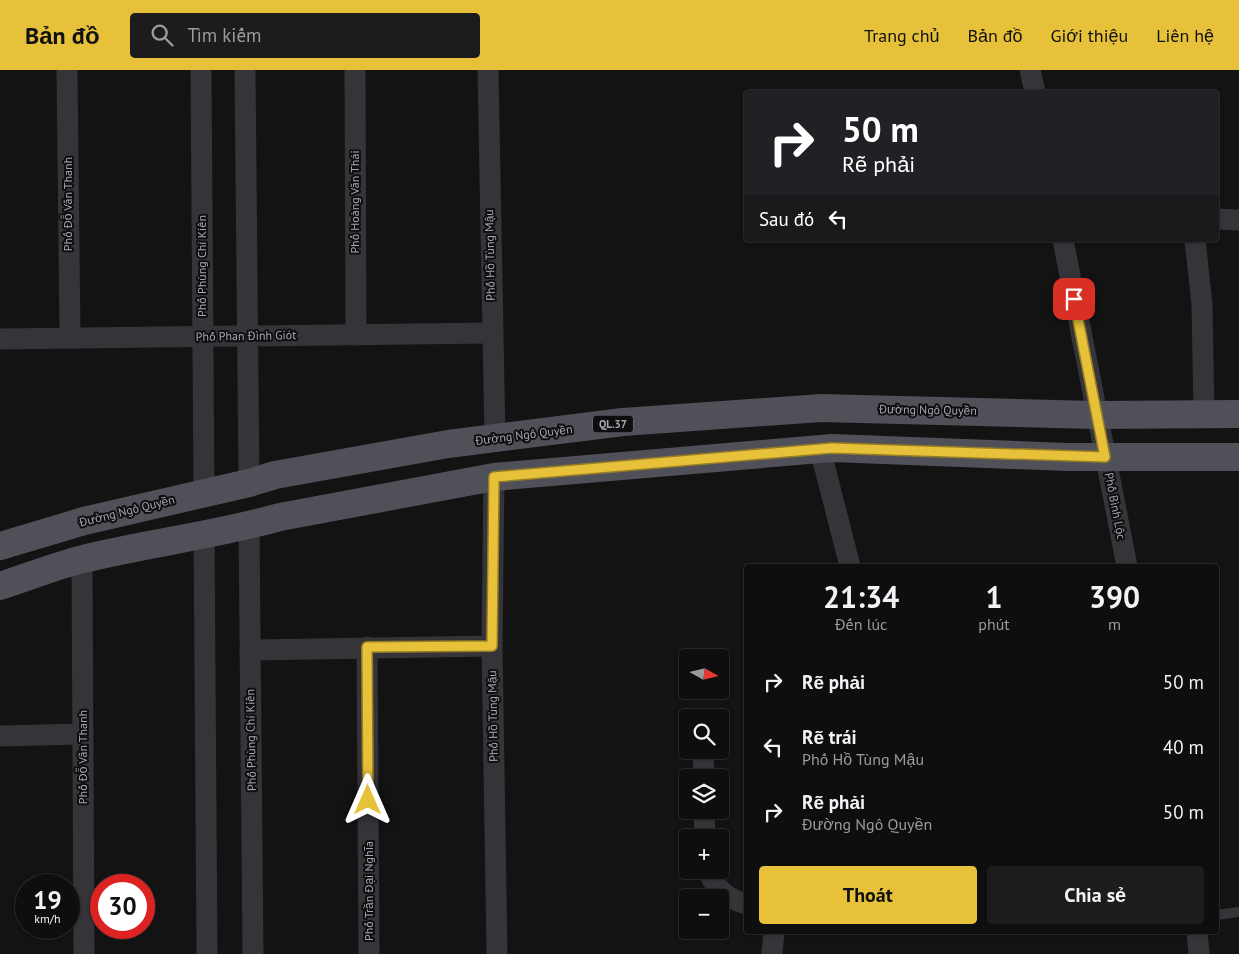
<!DOCTYPE html>
<html lang="vi">
<meta charset="utf-8">
<style>
:root{--surface:#0e0e0f;--page:#1c1c1d;--text:#f1f3f6;--muted:#9b9c9e;--line:#2e2e2f;--accent:#e6c139}
body{margin:0;font-family:"PT Sans",sans-serif;background:var(--page);color:var(--text);height:100vh;display:flex;flex-direction:column;font-size:19px;white-space:nowrap}
*{box-sizing:border-box;margin:0}
p{font-size:16px;color:var(--muted)}
.icon{flex:none;width:28px;height:28px;fill:none;stroke:currentColor;stroke-width:2;stroke-linecap:round;stroke-linejoin:round}
.map{position:relative;flex:1;overflow:hidden}
.panel{position:absolute;left:744px;top:494px;width:475px;height:370px;display:flex;flex-direction:column;background:var(--surface);border-radius:5px;box-shadow:0 1px 4px #0004,0 0 0 1px var(--line)}
.panel>*{flex:none}
.guide{position:absolute;left:744px;top:20px;width:475px;height:152px;border-radius:5px;box-shadow:0 1px 4px #0004,0 0 0 1px var(--line);background:#202124;color:#fff;overflow:hidden}
.needle{width:32px;rotate:98deg}
.fabs{position:absolute;left:679px;top:579px;display:grid;gap:10px}
.fabs a{display:grid;place-items:center;width:50px;height:50px;border-radius:5px;background:var(--surface);box-shadow:0 1px 4px #0004,0 0 0 1px var(--line);font-size:25px}
.speed{position:absolute;left:15px;top:804px;display:flex;gap:10px;font-size:25px;font-weight:700;text-align:center}
.speed>*{display:grid;place-content:center;width:65px;height:65px;border-radius:50%;background:var(--surface);box-shadow:0 1px 4px #0004,0 0 0 1px var(--line);line-height:1}
.speed small{font-size:12px;font-weight:400}
.speed .limit{border:8px solid #d22;background:#fff;color:#111}
.pin{position:absolute;display:grid;place-items:center;width:42px;height:42px;color:#fff;margin:-21px;border-radius:10px;box-shadow:0 2px 8px #0006}
.me{position:absolute;width:55px;margin:-28px;rotate:0deg;stroke-linejoin:round;filter:drop-shadow(0 0 4px #0008)}
.turn{display:flex;align-items:center;gap:18px;height:105px;padding:0 15px;font-size:22px}
.turn .icon{width:65px;height:65px;stroke-width:2.5}
.turn b{display:block;font-size:35px;line-height:42px}
.then{display:flex;align-items:center;height:48px;padding:0 15px;background:#0003;gap:10px;font-size:19px}
.eta{display:flex;justify-content:space-evenly;align-items:center;height:85px;text-align:center}
.eta b{font-size:30px;font-weight:800;line-height:35px}
.cta{display:flex;gap:10px;margin-top:auto;padding:10px 15px}
.cta a{flex:1;height:58px;border-radius:5px;background:var(--accent);color:#111;font-size:20px;font-weight:800;line-height:58px;text-align:center}
.cta a+a{background:var(--page);color:var(--text)}
ul{padding:0;list-style:none}
li{display:flex;align-items:center;gap:15px;height:65px;padding:0 15px}
li div{flex:1}
li b{display:block;font-size:19px}
li em{font-style:normal}
header{display:flex;align-items:center;gap:30px;box-sizing:border-box;height:70px;padding:0 25px;background:var(--accent);color:#111}
header strong{font-size:24px}
nav{display:flex;gap:28px;margin-inline-start:auto;font-size:18px}
.search{width:350px;height:45px;background:var(--page);display:flex;align-items:center;gap:12px;box-sizing:border-box;padding:0 18px;border-radius:5px;color:var(--muted);font-size:19px}
.map>svg:first-child{display:block}
.lines{fill:none;stroke-linecap:round;stroke-linejoin:round}
.service{stroke:#343439;stroke-width:10}
.minor{stroke:#343439;stroke-width:21}
.primary{stroke:#505158;stroke-width:28}
.route-casing{stroke:#967d25;stroke-width:12}
.route{stroke:#e6c139;stroke-width:9}
.labels{text-anchor:middle;stroke-width:4;stroke-linejoin:round;paint-order:stroke}
.shield{fill:#0e0e0f;stroke:#787a82;stroke-width:1}
.shield-label{font-size:11px;font-weight:bold;fill:#a5a8b4}
.street-label{font-size:12px;fill:#a5a8b4;stroke:#0e0e0f}
</style>
<header>
<strong>Bản đồ</strong>
<div class="search"><svg class="icon" aria-label="search" viewBox="0 0 24 24"><circle cx="10" cy="10" r="6"/><path d="M15 15l6 6"/></svg>Tìm kiếm</div>
<nav><a>Trang chủ</a><a>Bản đồ</a><a>Giới thiệu</a><a>Liên hệ</a></nav>
</header>
<div class="map">
<svg width="1239" height="884" viewBox="0 0 1239 884">
<rect width="100%" height="100%" fill="#131314"/>
<g class="lines">
<!-- service -->
<polyline class="service" points="1216,845 1239,842"/>
<!-- minor -->
<g class="minor">
<polyline points="67,0 70,268"/>
<polyline points="201,0 204,423"/>
<polyline points="245,0 249,413"/>
<polyline points="355,0 356,265"/>
<polyline points="488,0 495,369"/>
<polyline points="1030,0 1035,22"/>
<polyline points="1216,149 1239,150"/>
<polyline points="1063,170 1127,496"/>
<polyline points="1195,170 1202,234 1204,344"/>
<polyline points="0,269 491,263"/>
<polyline points="820,379 850,496"/>
<polyline points="494,407 492,576 497,884"/>
<polyline points="249,456 253,884"/>
<polyline points="204,463 207,884"/>
<polyline points="82,490 84,884"/>
<polyline points="367,577 369,884"/>
<polyline points="250,580 492,576"/>
<polyline points="0,666 83,664"/>
<polyline points="703,680 704,708"/>
<polyline points="704,740 705,768"/>
<path d="M708,800C714,818 728,829 746,834"/>
<polyline points="1197,861 1199,884"/>
<polyline points="772,884 774,861"/>
</g>
<!-- primary -->
<g class="primary">
<polyline points="0,476 84,451 249,413 275,405 448,374 623,352 821,338 1095,345 1239,344"/>
<path d="M0,516C28,507 55,496 83,489C149,473 216,465 280,447L494,407L832,378L1067,387H1239"/>
</g>
</g>
<g class="lines">
<defs>
<polyline id="route" points="368,730 367,577 492,576 494,407 832,378 1105,387 1074,229"/>
</defs>
<!-- route casing -->
<use href="#route" class="route-casing"/>
<!-- route -->
<use href="#route" class="route"/>
</g>
<g class="labels">
<!-- shield labels -->
<rect class="shield" x="593" y="345.5" width="40" height="17" rx="4"/>
<g class="shield-label">
<text x="613" y="358">QL.37</text>
</g>
<!-- street labels -->
<g class="street-label">
<text transform="translate(355 132) rotate(-90)" y="4">Phố Hoàng Văn Thái</text>
<text transform="translate(68 134) rotate(-90)" y="4">Phố Đỗ Văn Thanh</text>
<text transform="translate(490 185) rotate(-91)" y="4">Phố Hồ Tùng Mậu</text>
<text transform="translate(202 196) rotate(-90)" y="4">Phố Phùng Chí Kiên</text>
<text transform="translate(246 266) rotate(-1)" y="4">Phố Phan Đình Giót</text>
<text transform="translate(928 340) rotate(1)" y="4">Đường Ngô Quyền</text>
<text transform="translate(524 365) rotate(-7)" y="4">Đường Ngô Quyền</text>
<text transform="translate(1115 436) rotate(79)" y="4">Phố Bình Lộc</text>
<text transform="translate(127 441) rotate(-14)" y="4">Đường Ngô Quyền</text>
<text transform="translate(493 646) rotate(-91)" y="4">Phố Hồ Tùng Mậu</text>
<text transform="translate(251 670) rotate(-91)" y="4">Phố Phùng Chí Kiên</text>
<text transform="translate(83 687) rotate(-90)" y="4">Phố Đỗ Văn Thanh</text>
<text transform="translate(369 821) rotate(-90)" y="4">Phố Trần Đại Nghĩa</text>
</g>
</g>
</svg>
<div class="fabs">
<a><svg class="needle" viewBox="-14 -14 28 28"><path d="M0-13l5 13h-10z" fill="#e53935"/><path d="M0 13l5-13h-10z" fill="#9b9c9e"/></svg></a>
<a><svg class="icon" aria-label="search" viewBox="0 0 24 24"><circle cx="10" cy="10" r="6"/><path d="M15 15l6 6"/></svg></a>
<a><svg class="icon" aria-label="layers" viewBox="0 0 24 24"><path d="M12 4l9 5-9 5-9-5zM3 14l9 5 9-5"/></svg></a>
<a>+</a>
<a>−</a>
</div>
<div class="speed"><div>19<small>km/h</small></div><div class="limit">30</div></div>
<div class="pin" style="left:1074px;top:229px;background:#d93025"><svg class="icon" aria-label="arrive" viewBox="0 0 24 24"><path d="M6 21V4h12l-3 4 3 4H6"/></svg></div>
<svg class="me" style="left:368px;top:730px" viewBox="-20 -20 40 40"><path d="M0-17L14 15 0 8-14 15z" fill="#e6c139" stroke="#fff" stroke-width="4"/></svg>
<div class="guide">
<div class="turn"><svg class="icon" aria-label="right" viewBox="0 0 24 24"><path d="M7 20v-9h11M14 6l5 5-5 5"/></svg><div><b>50 m</b>Rẽ phải</div></div>
<div class="then">Sau đó<svg class="icon" aria-label="left" viewBox="0 0 24 24"><path d="M17 20v-9H6M10 6l-5 5 5 5"/></svg></div>
</div>
<section class="panel">
<div class="eta">
<div><b>21:34</b><p>Đến lúc</p></div>
<div><b>1</b><p>phút</p></div>
<div><b>390</b><p>m</p></div>
</div>
<ul>
<li><svg class="icon" aria-label="right" viewBox="0 0 24 24"><path d="M7 20v-9h11M14 6l5 5-5 5"/></svg><div><b>Rẽ phải</b></div><em>50 m</em></li>
<li><svg class="icon" aria-label="left" viewBox="0 0 24 24"><path d="M17 20v-9H6M10 6l-5 5 5 5"/></svg><div><b>Rẽ trái</b><p>Phố Hồ Tùng Mậu</p></div><em>40 m</em></li>
<li><svg class="icon" aria-label="right" viewBox="0 0 24 24"><path d="M7 20v-9h11M14 6l5 5-5 5"/></svg><div><b>Rẽ phải</b><p>Đường Ngô Quyền</p></div><em>50 m</em></li>
</ul>
<div class="cta"><a>Thoát</a><a>Chia sẻ</a></div>
</section>
</div>
